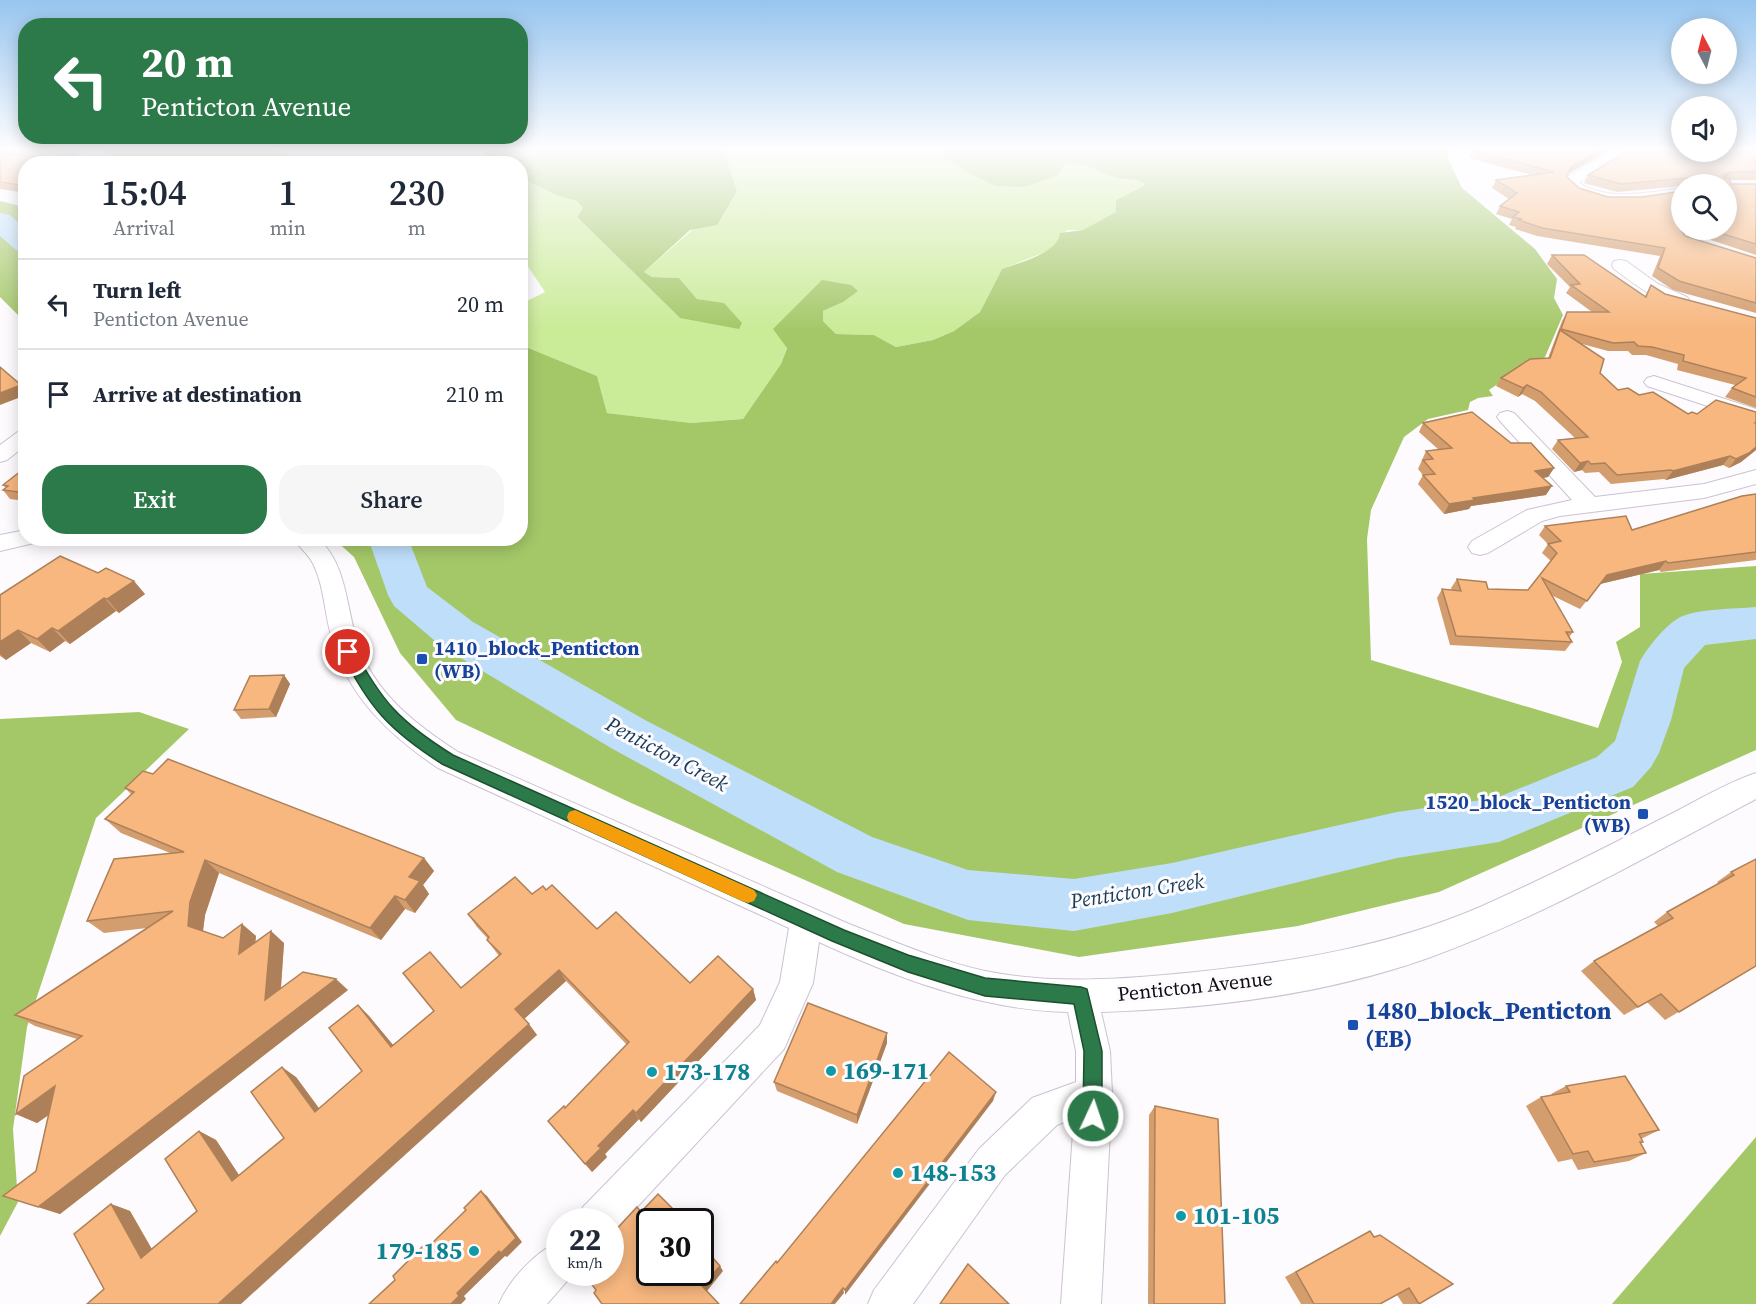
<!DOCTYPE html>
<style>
:root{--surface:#fff;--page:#f6f6f7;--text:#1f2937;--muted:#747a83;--line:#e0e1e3;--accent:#2c7949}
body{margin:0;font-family:"Source Serif 4",serif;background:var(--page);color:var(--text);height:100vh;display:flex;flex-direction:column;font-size:22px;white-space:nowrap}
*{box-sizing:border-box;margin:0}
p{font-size:20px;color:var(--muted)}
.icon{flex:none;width:33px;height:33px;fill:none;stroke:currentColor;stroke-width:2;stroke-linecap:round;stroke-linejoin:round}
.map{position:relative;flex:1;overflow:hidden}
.details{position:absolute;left:18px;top:156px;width:510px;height:390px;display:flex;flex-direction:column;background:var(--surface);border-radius:24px;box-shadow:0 3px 15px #0003}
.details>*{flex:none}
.hud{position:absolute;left:18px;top:18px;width:510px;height:126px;border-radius:24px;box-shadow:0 3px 15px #0003;background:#2c7949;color:#fff;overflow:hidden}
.needle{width:39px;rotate:353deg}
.controls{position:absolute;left:1671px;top:18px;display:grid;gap:12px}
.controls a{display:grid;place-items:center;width:66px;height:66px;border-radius:50%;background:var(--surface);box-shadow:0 3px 15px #0003;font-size:30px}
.speed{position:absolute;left:546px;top:1208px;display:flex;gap:12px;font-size:30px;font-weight:700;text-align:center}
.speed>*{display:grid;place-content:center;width:78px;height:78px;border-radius:50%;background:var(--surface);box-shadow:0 3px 15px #0003;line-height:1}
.speed small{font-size:15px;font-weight:400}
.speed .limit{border:3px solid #111;border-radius:9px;background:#fff;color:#111}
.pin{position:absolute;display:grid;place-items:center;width:51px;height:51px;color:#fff;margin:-26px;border:3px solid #fff;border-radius:50%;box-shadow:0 2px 6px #0007}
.me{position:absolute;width:66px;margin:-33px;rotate:3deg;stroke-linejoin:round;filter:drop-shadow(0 0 4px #0008)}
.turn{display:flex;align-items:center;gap:21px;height:126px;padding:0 24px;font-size:27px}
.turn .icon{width:78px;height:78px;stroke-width:2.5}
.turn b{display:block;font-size:42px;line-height:51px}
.eta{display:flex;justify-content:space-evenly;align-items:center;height:102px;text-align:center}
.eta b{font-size:36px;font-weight:600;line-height:42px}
.primary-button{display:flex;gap:12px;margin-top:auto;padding:12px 24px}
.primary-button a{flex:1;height:69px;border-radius:24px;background:var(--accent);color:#fff;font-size:24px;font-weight:600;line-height:69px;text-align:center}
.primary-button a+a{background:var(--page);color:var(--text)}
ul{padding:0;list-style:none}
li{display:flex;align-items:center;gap:18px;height:90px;padding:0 24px;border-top:2px solid var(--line)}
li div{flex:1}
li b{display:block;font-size:22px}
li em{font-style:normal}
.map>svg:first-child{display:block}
.green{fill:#caeb97}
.forest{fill:#a4c868}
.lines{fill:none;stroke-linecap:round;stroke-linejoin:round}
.river{fill:#bedefa;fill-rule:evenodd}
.lane-casing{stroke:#ccc2d3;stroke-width:3}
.street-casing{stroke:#ccc2d3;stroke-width:2}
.lane{fill:#fff;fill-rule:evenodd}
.street{fill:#fff;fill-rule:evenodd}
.wall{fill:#d49d6d}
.shaded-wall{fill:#ad8059}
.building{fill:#f7b77f;stroke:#ad8059;stroke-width:1.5}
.route{fill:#2c7949;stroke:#1d4f2f;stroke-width:1.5}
.slow{fill:#f59e0b}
.transit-dot{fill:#1a4fb4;stroke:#fdfbfe;stroke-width:2}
.culture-dot{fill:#0f9aa8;stroke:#fdfbfe;stroke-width:2}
.labels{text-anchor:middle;stroke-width:6;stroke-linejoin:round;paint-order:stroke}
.transit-label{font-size:20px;font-weight:bold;fill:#164399;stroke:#fdfbfe;text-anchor:start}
.street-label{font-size:20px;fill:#0f0c11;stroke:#fdfbfe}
.water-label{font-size:21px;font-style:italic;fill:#173a56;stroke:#fdfbfe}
.near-transit-label{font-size:24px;font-weight:bold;fill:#164399;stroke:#fdfbfe;text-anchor:start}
.near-culture-label{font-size:24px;font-weight:bold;fill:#0d838f;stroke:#fdfbfe;text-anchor:start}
</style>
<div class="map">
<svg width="1756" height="1304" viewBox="0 0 1756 1304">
<rect width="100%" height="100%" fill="#fdfbfe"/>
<!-- green -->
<path class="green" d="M724,149H946L943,155L1057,176L1065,163C1084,163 1099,172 1117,178C1127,181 1136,177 1145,183L1142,187L1116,200L1117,212L1083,230H1067L1050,250L1002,269L980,312L954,331L933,340L896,347L874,335L836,334L823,321V311L843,302L774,328L787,347L781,364L743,419L691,423L607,413L597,376L521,345V304L545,292L521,256L520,178L556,195L577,201L583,208L577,217L680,318L724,304L697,299L679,278L652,277L644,272L737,191Z"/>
<!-- forest -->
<g class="forest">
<polygon points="103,149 274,149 307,163 139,163 103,152"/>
<polygon points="484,149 724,149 737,191 717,225 690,230 644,272 652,277 679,278 697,299 724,303 742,323 739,329 680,318 577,217 583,208 577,201 556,195 521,178 520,164 489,163"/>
<path d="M946,149H1457L1446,155L1462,188L1535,249L1557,279L1554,298L1563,315L1545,357L1518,370L1489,390L1493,396L1478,398L1470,402L1468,410L1428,419L1404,437L1371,510L1367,539L1371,660L1598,728L1622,662L1616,642L1640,627V574L1756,566V750L1439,892L1298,926L1079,957L904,924L629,802L456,720L400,653L354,557L334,539L520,538L521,345L597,376L607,413L691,423L743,419L781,364L787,348L773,329L822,280L851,285L858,291L843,302L823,311V321L836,334L874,335L896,347L933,340L954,331L980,312L1002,269C1018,263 1059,253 1060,233L1083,230L1116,212V200L1142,187L1145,184C1136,177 1127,181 1117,178C1099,172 1085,163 1066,163L1057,176L1024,187L995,186L965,171L942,155Z"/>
<polygon points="0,201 25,207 25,322 0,297"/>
<polygon points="139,712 189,729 96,818 27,1027 13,1129 18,1202 0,1236 0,719"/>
<polygon points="1756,1137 1756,1304 1612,1304"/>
</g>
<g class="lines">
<!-- river -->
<g class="river">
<polygon points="0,213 10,215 26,229 26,252 16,250 0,236"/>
<path d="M368,538H408L427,587L473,622L645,720L872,837L968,870L1074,879L1172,863L1397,812L1496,798L1597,757L1615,741L1640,661C1648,647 1663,628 1677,619C1694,608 1736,609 1756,607V639L1705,645L1684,668L1671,720L1659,753L1651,767L1633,787L1499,842L1397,858L1172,913L1074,931L968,920L837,872L611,748L441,646L394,606L388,595Z"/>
</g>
<defs>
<polygon id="lane" points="42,156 82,162 85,164 65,164 40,159 39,158"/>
<g id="street">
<path d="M1616,149H1633L1579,183C1611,202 1647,192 1682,188V197C1649,201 1589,215 1565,185L1567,177Z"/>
<path d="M1620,260L1626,261L1658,284L1687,297L1690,301L1687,305C1666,310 1631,281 1614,269L1612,265L1614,261Z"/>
<polygon points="1654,376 1756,409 1756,422 1647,386 1644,382 1647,378"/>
<polygon points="1507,411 1514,413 1595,497 1704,484 1756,470 1756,484 1704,498 1560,516 1542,521 1488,553 1480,555 1472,553 1468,547 1472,541 1527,510 1572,500 1500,421 1497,417 1500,413"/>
<polygon points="26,429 26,445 7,460 0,462 0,445 19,431"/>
<polygon points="26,530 26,538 37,538 34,543 0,551 0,535"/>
<path d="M293,538H318C347,565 346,606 357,641C373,692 415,724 458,752L849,924C893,941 939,961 985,971C1054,985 1126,979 1196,972C1293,962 1390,946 1480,907C1541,880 1601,850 1661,819C1692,804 1723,784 1756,773V799C1649,855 1542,917 1428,958C1327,994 1209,1009 1101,1012L1110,1051L1112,1093L1101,1304H1061L1074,1118L1057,1125L1005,1175L913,1304H868L874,1290L979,1149L1032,1098L1076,1082V1051L1068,1012C981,1010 897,978 819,942L813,983L784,1049L611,1235L610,1221H578L583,1207L760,1025L780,982L789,928L438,768C389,735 346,695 331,635C324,611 324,582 311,560C306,552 298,546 293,538Z"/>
<path d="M560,1241V1272H575L547,1304H499C509,1280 535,1252 560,1241Z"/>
</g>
</defs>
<!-- lane casing -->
<use href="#lane" class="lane-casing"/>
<!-- street casing -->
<use href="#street" class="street-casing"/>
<!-- lane -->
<use href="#lane" class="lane"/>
<!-- street -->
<use href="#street" class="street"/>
</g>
<!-- wall -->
<g class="wall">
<polygon points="0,149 88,149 70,159 48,154 0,153"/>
<polygon points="1756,149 1756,180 1729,180 1731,184 1756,184 1756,255 1687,232 1683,234 1685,236 1756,258 1756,313 1673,290 1652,276 1660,256 1537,236 1515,229 1516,227 1509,225 1512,219 1496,214 1500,206 1509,199 1492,188 1496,180 1532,175 1469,158 1472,150 1568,174 1567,177 1579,188 1682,230 1726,230 1726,184 1682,184 1682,186 1617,192 1584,183 1588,175"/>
<polygon points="0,154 26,164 26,193 0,189"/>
<polygon points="1552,255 1645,296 1651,285 1665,294 1756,318 1756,408 1725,397 1732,388 1735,385 1677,370 1678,364 1646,355 1632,355 1628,351 1608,351 1582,344 1600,373 1618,390 1639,395 1688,414 1756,412 1756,450 1741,462 1729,468 1723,465 1666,480 1664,479 1611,484 1599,472 1585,473 1582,470 1574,472 1552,449 1558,440 1575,438 1535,401 1522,394 1518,397 1496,386 1501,378 1548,358 1562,321 1567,312 1592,312 1566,293 1570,287 1547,264"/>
<polygon points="1423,423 1511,443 1554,468 1548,477 1543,478 1546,495 1471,506 1469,509 1444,514 1418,484 1423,475 1418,469 1426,451 1439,450 1419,432"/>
<polygon points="26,467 26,501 10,499 3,490 6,488 3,485"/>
<polygon points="1756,494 1756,560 1661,572 1659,570 1600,584 1580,609 1551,595 1573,632 1569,637 1572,642 1565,651 1450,645 1437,598 1442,589 1452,590 1451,588 1457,579 1488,589 1528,590 1551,561 1542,553 1548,544 1539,535 1545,526 1632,530"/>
<polygon points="98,573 145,594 119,613 116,611 70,644 65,641 50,652 31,643 6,660 0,656 0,595"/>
<polygon points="284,675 290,684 276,717 241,719 234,710"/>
<polygon points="125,788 424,858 434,871 423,885 429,894 415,913 405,909 381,940 219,873 205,915 203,931 223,938 242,924 256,936 255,942 284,943 281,989 348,990 60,1214 3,1196 36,1171 49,1115 37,1123 16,1114 77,1039 35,1026 15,1015 147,928 104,933 87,921 170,853 121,833 105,819 131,794"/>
<polygon points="1756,859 1756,966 1665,1020 1647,1002 1624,1015 1581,971 1594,961 1658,926 1654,922 1667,912 1719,884 1717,882 1731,872"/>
<polygon points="546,890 597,929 690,983 753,989 756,1000 641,1122 639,1119 605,1154 607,1157 592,1172 565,1108 627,1045 566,981 524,1019 537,1035 104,1289 111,1204 130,1211 152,1249 197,1211 199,1131 216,1140 239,1175 284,1138 296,1077 319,1108 362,1071 358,1005 369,1016 393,1045 499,956 487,940 488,939 477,927 468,914"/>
<polygon points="887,1033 887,1043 857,1124 777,1091 774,1082"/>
<polygon points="1566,1086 1659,1130 1641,1139 1643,1142 1640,1143 1646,1153 1629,1161 1578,1170 1572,1159 1558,1162 1526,1106 1541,1097 1552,1095 1551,1094"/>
<polygon points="1155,1106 1225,1304 1148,1304 1149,1115"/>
<polygon points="1370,1231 1374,1237 1453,1284 1417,1304 1403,1304 1397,1295 1380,1304 1301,1304 1285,1277"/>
</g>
<!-- shaded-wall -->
<g class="shaded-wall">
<polygon points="69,149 88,149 70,159 66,151"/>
<polygon points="1603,149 1612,149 1566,175 1570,167"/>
<polygon points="1731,172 1726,180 1718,183 1723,175"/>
<polygon points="1682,230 1688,230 1687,232 1676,239"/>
<polygon points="21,385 26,391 26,395 0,405 0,393"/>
<polygon points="1527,385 1522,394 1518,397 1523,388"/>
<polygon points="1756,447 1756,450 1741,462 1729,468 1736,459"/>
<polygon points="1730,456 1723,465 1666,480 1673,471"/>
<polygon points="1588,461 1582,470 1574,472 1580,463"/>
<polygon points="1554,468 1548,477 1530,480 1535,471"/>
<polygon points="1552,486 1546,495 1471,506 1469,509 1444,514 1449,504 1473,498"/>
<polygon points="1666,561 1659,570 1600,584 1607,575"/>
<polygon points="134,581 145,594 119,613 107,599"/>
<polygon points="104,598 116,611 70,644 58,631"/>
<polygon points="52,628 65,641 50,652 37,639"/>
<polygon points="18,630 31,643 6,660 0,654 0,642"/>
<polygon points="284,675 290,684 276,717 269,709"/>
<polygon points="424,858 434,871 423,885 429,894 415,913 405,900 409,877"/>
<polygon points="205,860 219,873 205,915 202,938 188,926 190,902"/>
<polygon points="395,896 405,909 381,940 370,928"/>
<polygon points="242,924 256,936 253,966 239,954"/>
<polygon points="271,931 284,943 279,1012 265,1000"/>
<polygon points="559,970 566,981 523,1020 515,1009"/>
<polygon points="336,979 348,990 60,1214 38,1207"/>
<polygon points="753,989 756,1000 641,1122 636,1113"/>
<polygon points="358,1005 369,1016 403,1057 391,1047"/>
<polygon points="529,1024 537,1035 241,1304 218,1304"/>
<polygon points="887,1033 887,1043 857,1124 857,1115"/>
<polygon points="282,1067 296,1077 328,1121 315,1112"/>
<polygon points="55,1086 75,1096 37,1123 16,1114"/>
<polygon points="996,1092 993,1101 845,1295 845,1290"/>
<polygon points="633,1110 639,1119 605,1154 607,1157 592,1172 585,1164 598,1146"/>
<polygon points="199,1131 216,1140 248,1189 232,1181"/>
<polygon points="481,1191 487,1196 522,1242 507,1257 505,1256 464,1296 466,1299 461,1304 451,1304 457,1293"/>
<polygon points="111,1204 130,1211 160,1264 141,1258"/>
<polygon points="708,1246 712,1252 710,1255 705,1249"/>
<polygon points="720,1266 723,1271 707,1291 702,1286"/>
<polygon points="843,1288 844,1293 835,1304 831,1304"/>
</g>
<!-- building -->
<g class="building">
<polygon points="56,149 69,149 66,151"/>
<polygon points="1474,149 1603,149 1570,167 1567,177 1579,188 1608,197 1642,197 1682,191 1682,230 1681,230 1685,236 1756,258 1756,303 1679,281 1658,268 1665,248 1542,228 1519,220 1521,219 1513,217 1519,212 1500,206 1517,193 1496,180 1554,172 1472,150"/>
<polygon points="1630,149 1682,149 1682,152 1726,152 1726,149 1756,149 1756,172 1731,172 1723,175 1724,178 1729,178 1731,184 1756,184 1756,244 1710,230 1726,230 1726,184 1689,184 1689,180 1687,178 1621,184 1588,175"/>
<polygon points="0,154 54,157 49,160 74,164 26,164 26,186 0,182"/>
<polygon points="1552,255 1584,255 1646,297 1651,285 1665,294 1756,318 1756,397 1732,388 1746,378 1683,361 1684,355 1652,347 1638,346 1634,342 1613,343 1561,329 1567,312 1609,312 1571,285 1580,284"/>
<polygon points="1560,330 1604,359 1600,373 1618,390 1628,388 1639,395 1653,392 1688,414 1692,412 1697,414 1716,400 1756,412 1756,423 1755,423 1756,424 1756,447 1749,453 1736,459 1730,456 1673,471 1671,470 1617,475 1605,463 1591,464 1588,461 1580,463 1558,440 1588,437 1541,392 1527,385 1523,388 1501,378 1530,359 1550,358"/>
<polygon points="0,367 21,385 0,393"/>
<polygon points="1472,412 1511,443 1531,443 1554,468 1535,471 1552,486 1473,498 1475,500 1449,504 1423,475 1435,474 1423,460 1433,459 1426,451 1452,448 1423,423"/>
<polygon points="26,467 26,493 3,490 8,486 3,485"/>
<polygon points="1756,494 1756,552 1668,563 1666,561 1607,575 1587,601 1542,578 1573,632 1566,632 1572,642 1456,636 1442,589 1461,591 1457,579 1486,582 1488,589 1528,590 1557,553 1548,544 1561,541 1545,526 1626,516 1632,530 1742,496"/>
<polygon points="60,556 98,573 106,568 134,581 107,599 104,598 58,631 52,628 37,639 18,630 0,642 0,595"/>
<polygon points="284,675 269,709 234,710 250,676"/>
<polygon points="168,759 424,858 409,877 420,881 405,900 395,896 370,928 205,860 190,902 188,926 223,938 242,924 239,954 271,931 265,1000 303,972 336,979 38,1207 3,1196 36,1171 55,1086 16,1114 24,1076 82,1036 15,1015 173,911 87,921 114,859 184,852 105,819 134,792 125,788 143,771 153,774"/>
<polygon points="1756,859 1756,966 1679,1012 1661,994 1638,1007 1594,961 1673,918 1667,912 1734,875 1731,872"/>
<polygon points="515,877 532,894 543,886 546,890 552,885 597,929 616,912 690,983 718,956 753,989 636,1113 633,1110 598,1146 601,1148 585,1164 548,1121 564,1106 565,1108 629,1042 559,970 515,1009 529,1024 218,1304 87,1304 104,1289 74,1234 111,1204 141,1258 197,1211 165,1159 199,1131 232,1181 284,1138 251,1092 282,1067 315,1112 362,1071 329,1028 358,1005 391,1047 434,1011 403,973 430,952 461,988 501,954 487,940 489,937 468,914"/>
<polygon points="808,1003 887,1033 857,1115 774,1082"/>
<polygon points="949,1052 996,1092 845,1290 843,1288 831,1304 740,1304 776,1261 777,1263"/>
<polygon points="1625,1076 1659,1130 1639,1134 1643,1142 1640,1142 1646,1153 1594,1162 1588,1151 1573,1154 1541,1097 1570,1092 1566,1086"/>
<polygon points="1155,1106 1218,1119 1225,1304 1154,1304"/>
<polygon points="481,1191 516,1238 501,1253 499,1251 457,1293 459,1296 451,1304 369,1304 395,1280 393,1276 424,1245 426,1249 466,1210 464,1208"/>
<polygon points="658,1194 685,1221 650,1221 650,1272 700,1272 700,1238 708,1246 705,1249 720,1266 702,1286 719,1304 602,1304 594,1293 596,1290 584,1274 585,1272 610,1272 610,1236 637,1207 641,1212"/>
<polygon points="1370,1231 1374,1237 1380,1235 1453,1284 1419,1304 1409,1288 1380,1304 1314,1304 1296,1272"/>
<polygon points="968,1264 1009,1304 940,1304"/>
</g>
<!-- sky -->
<linearGradient id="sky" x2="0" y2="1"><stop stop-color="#97c5ef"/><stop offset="0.45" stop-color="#fefdff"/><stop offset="1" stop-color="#fefdff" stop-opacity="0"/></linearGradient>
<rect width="1756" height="331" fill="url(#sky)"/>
<!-- route -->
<path class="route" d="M348,647L353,648C382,702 400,722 453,755L844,930L908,955L985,978L1081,987L1087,989L1102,1051V1116L1099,1123L1093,1126L1086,1123L1083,1116L1084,1051L1074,1004L985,996L908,972L832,941L442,764C389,730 369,708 341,652Z"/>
<!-- slow -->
<polygon class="slow" points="575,810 754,890 757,895 754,901 748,903 742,901 569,822 567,817 569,812"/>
<!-- markers -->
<g class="transit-dot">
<rect x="416" y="653" width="12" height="12" rx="3"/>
<rect x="1637" y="808" width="12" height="12" rx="3"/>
<rect x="1347" y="1019" width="12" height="12" rx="3"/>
</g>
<g class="culture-dot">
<circle cx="831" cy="1071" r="6"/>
<circle cx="652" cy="1072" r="6"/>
<circle cx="898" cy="1173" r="6"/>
<circle cx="1181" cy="1216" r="6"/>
<circle cx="474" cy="1251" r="6"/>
</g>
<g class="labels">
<!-- transit labels -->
<g class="transit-label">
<text x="434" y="655">1410_block_Penticton<tspan x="434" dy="23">(WB)</tspan></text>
<text x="1631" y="809" text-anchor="end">1520_block_Penticton<tspan x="1631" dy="23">(WB)</tspan></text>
</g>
<!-- street labels -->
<g class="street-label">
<text transform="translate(1195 986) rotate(-6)" y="7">Penticton Avenue</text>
</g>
<!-- water labels -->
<g class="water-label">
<text transform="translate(667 754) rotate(28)" y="7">Penticton Creek</text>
<text transform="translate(1137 891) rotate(-9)" y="7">Penticton Creek</text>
</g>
<!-- near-transit labels -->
<g class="near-transit-label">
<text x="1365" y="1019">1480_block_Penticton<tspan x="1365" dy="28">(EB)</tspan></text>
</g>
<!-- near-culture labels -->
<g class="near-culture-label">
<text x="843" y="1079">169-171</text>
<text x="664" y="1080">173-178</text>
<text x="910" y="1181">148-153</text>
<text x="1193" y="1224">101-105</text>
<text x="462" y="1259" text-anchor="end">179-185</text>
</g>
</g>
</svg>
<div class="controls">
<a><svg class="needle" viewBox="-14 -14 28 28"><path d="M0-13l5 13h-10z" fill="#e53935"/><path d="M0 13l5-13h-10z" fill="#747a83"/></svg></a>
<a><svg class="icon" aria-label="sound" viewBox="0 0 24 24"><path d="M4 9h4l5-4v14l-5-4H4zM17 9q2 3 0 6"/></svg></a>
<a><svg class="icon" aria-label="search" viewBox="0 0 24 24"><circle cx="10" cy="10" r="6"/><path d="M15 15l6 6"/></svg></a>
</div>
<div class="speed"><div>22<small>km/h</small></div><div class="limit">30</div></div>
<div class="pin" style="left:348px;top:652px;background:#d93025"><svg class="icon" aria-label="arrive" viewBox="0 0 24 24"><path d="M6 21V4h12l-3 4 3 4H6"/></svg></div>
<svg class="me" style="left:1093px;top:1116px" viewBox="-20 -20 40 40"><circle r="17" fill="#2c7949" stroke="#fff" stroke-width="3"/><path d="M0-11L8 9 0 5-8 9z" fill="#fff"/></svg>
<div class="hud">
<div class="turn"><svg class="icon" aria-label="left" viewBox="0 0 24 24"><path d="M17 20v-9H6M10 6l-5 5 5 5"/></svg><div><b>20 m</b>Penticton Avenue</div></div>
</div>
<section class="details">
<div class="eta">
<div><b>15:04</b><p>Arrival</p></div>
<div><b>1</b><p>min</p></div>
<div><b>230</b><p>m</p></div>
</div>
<ul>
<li><svg class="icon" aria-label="left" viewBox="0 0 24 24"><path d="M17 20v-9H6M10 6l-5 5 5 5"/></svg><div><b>Turn left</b><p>Penticton Avenue</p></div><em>20 m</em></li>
<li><svg class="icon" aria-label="arrive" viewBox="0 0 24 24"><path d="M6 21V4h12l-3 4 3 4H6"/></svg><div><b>Arrive at destination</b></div><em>210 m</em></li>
</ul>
<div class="primary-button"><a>Exit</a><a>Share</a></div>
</section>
</div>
